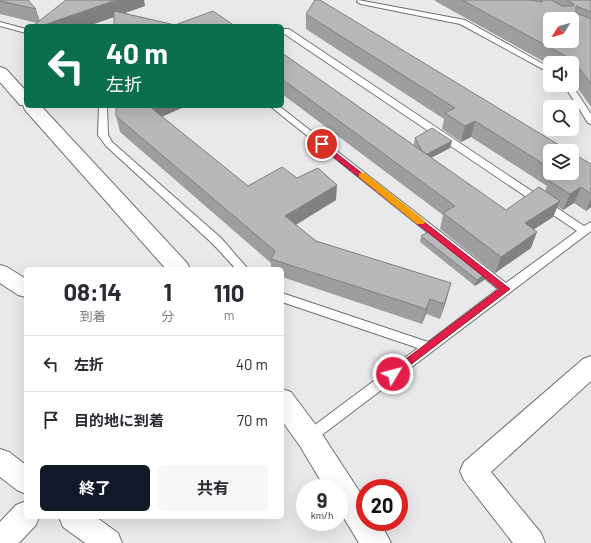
<!DOCTYPE html>
<html lang="ja">
<meta charset="utf-8">
<style>
:root{--surface:#fff;--page:#f7f7f7;--text:#2b2b33;--muted:#7c7c81;--line:#e1e1e2;--accent:#111827}
body{margin:0;font-family:Barlow,"Noto Sans JP",sans-serif;background:var(--page);color:var(--text);height:100vh;display:flex;flex-direction:column;font-size:15px;white-space:nowrap}
*{box-sizing:border-box;margin:0}
p{font-size:13px;color:var(--muted)}
.icon{flex:none;width:22px;height:22px;fill:none;stroke:currentColor;stroke-width:2;stroke-linecap:round;stroke-linejoin:round}
.map{position:relative;flex:1;overflow:hidden}
.panel{position:absolute;left:24px;top:267px;width:260px;height:252px;display:flex;flex-direction:column;background:var(--surface);border-radius:6px;box-shadow:0 4px 16px #0002}
.panel>*{flex:none}
.banner{position:absolute;left:24px;top:24px;width:260px;height:84px;border-radius:6px;box-shadow:0 4px 16px #0002;background:#0b6e4f;color:#fff;overflow:hidden}
.needle{width:26px;rotate:233deg}
.buttons{position:absolute;left:543px;top:12px;display:grid;gap:8px}
.buttons a{display:grid;place-items:center;width:36px;height:36px;border-radius:6px;background:var(--surface);box-shadow:0 4px 16px #0002;font-size:20px}
.speed{position:absolute;left:296px;top:479px;display:flex;gap:8px;font-size:20px;font-weight:700;text-align:center}
.speed>*{display:grid;place-content:center;width:52px;height:52px;border-radius:50%;background:var(--surface);box-shadow:0 4px 16px #0002;line-height:1}
.speed small{font-size:10px;font-weight:400}
.speed .limit{border:6px solid #d22;background:#fff;color:#111}
.pin{position:absolute;display:grid;place-items:center;width:34px;height:34px;color:#fff;margin:-17px;border:2px solid #fff;border-radius:50%;box-shadow:0 1px 4px #0007}
.me{position:absolute;width:44px;margin:-22px;rotate:53deg;stroke-linejoin:round;filter:drop-shadow(0 0 3px #0008)}
.turn{display:flex;align-items:center;gap:14px;height:84px;padding:0 16px;font-size:18px}
.turn .icon{width:52px;height:52px;stroke-width:2.5}
.turn b{display:block;font-size:28px;line-height:34px}
.eta{display:flex;justify-content:space-evenly;align-items:center;height:68px;text-align:center}
.eta b{font-size:24px;font-weight:700;line-height:28px}
.action{display:flex;gap:8px;margin-top:auto;padding:8px 16px}
.action a{flex:1;height:46px;border-radius:6px;background:var(--accent);color:#fff;font-size:16px;font-weight:700;line-height:46px;text-align:center}
.action a+a{background:var(--page);color:var(--text)}
ul{padding:0;list-style:none}
li{display:flex;align-items:center;gap:12px;height:56px;padding:0 16px;border-top:1px solid var(--line)}
li div{flex:1}
li b{display:block;font-size:15px}
li em{font-style:normal}
.map>svg:first-child{display:block}
.lines{fill:none;stroke-linecap:round;stroke-linejoin:round}
.service-casing{stroke:#717174;stroke-width:2}
.minor-casing{stroke:#717174;stroke-width:2}
.tertiary-casing{stroke:#717174;stroke-width:2}
.service{fill:#fff;fill-rule:evenodd}
.minor{fill:#fff;fill-rule:evenodd}
.tertiary{fill:#fff;fill-rule:evenodd}
.wall{fill:#9e9da0}
.shaded-wall{fill:#818082}
.building{fill:#b8b7ba;stroke:#818082;fill-rule:evenodd}
.route{fill:#e11d48;stroke:#92132f}
.slow{fill:#f59e0b}
</style>
<div class="map">
<svg width="591" height="543" viewBox="0 0 591 543">
<rect width="100%" height="100%" fill="#e9e8eb"/>
<g class="lines">
<defs>
<g id="service">
<polygon points="358,0 465,20 550,68 550,73 460,24 361,4 357,2"/>
<polygon points="0,22 26,29 26,33 0,26"/>
<polygon points="283,29 289,29 584,226 591,222 591,231 314,441 309,443 304,441 302,437 304,433 418,348 282,302 282,293 428,342 498,289 270,106 279,106 506,283 577,231 283,33"/>
<polygon points="564,85 572,85 591,114 591,124 588,123"/>
<polygon points="99,106 107,106 108,135 112,142 221,238 248,269 236,269 213,244 106,146 98,135"/>
</g>
<g id="minor">
<polygon points="0,265 7,267 26,279 26,297 18,295 0,283"/>
<polygon points="591,356 591,381 491,472 541,533 545,543 513,543 464,480 460,471 464,462 583,359"/>
<polygon points="0,449 9,452 26,465 26,494 17,490 0,477"/>
<polygon points="26,501 26,517 39,517 36,525 19,543 0,543 0,522 16,505"/>
<polygon points="59,517 96,517 118,533 122,543 85,543 63,527"/>
</g>
<g id="tertiary">
<polygon points="0,67 6,69 26,91 26,106 41,106 187,263 190,269 166,269 25,110 23,105 20,105 0,82"/>
<polygon points="282,389 291,392 318,428 365,500 365,522 380,522 391,543 359,543 339,510 339,488 325,488 300,446 282,421"/>
</g>
</defs>
<!-- service casing -->
<use href="#service" class="service-casing"/>
<!-- minor casing -->
<use href="#minor" class="minor-casing"/>
<!-- tertiary casing -->
<use href="#tertiary" class="tertiary-casing"/>
<!-- service -->
<use href="#service" class="service"/>
<!-- minor -->
<use href="#minor" class="minor"/>
<!-- tertiary -->
<use href="#tertiary" class="tertiary"/>
</g>
<!-- wall -->
<g class="wall">
<polygon points="0,0 36,9 40,21 145,6 124,13 175,25 235,26 114,26 114,17 88,26 37,23 0,14"/>
<polygon points="435,0 591,0 591,107 572,80 572,63 550,63 550,65 435,1"/>
<polygon points="306,14 550,151 550,173 572,173 591,164 591,207 586,211 574,203 563,210 557,206 553,217 534,229 531,248 495,273 440,229 443,215 282,94 282,53 415,146 414,144 415,138 452,141 450,148 431,158 506,210 545,191 547,186 471,137 461,142 442,129 444,119 306,29"/>
<polygon points="116,106 186,106 162,117 248,186 297,178 336,200 296,225 316,241 447,298 440,319 426,314 422,324 282,277 282,269 271,269 271,263 120,132 116,116"/>
<polygon points="421,236 484,280 475,286 420,242"/>
</g>
<!-- shaded-wall -->
<g class="shaded-wall">
<polygon points="116,0 144,0 145,6 88,26 41,26"/>
<polygon points="148,106 186,106 151,121"/>
<polygon points="475,121 471,137 461,142 465,126"/>
<polygon points="452,141 450,148 423,162 424,156"/>
<polygon points="337,185 336,200 285,231 285,216"/>
<polygon points="581,187 574,203 563,210 570,194"/>
<polygon points="591,199 591,207 586,211"/>
<polygon points="560,201 553,217 519,239 525,223"/>
<polygon points="537,232 531,248 495,273 501,257"/>
<polygon points="486,274 484,280 475,286 477,280"/>
<polygon points="451,283 447,298 440,319 444,304"/>
<polygon points="430,299 426,314 422,324 426,309"/>
</g>
<!-- building -->
<g class="building">
<polygon points="0,0 28,0 36,9 0,1"/>
<polygon points="66,0 116,0 41,26 35,26 34,25"/>
<polygon points="315,0 320,0 569,151 550,151 550,168 475,121 465,126 445,113 455,108 306,14"/>
<path d="M462,0H530L542,2V1L540,0H551L562,6H573L574,4L566,0H591V12L576,6V13L591,19V84L573,60ZM550,19H572V41H550Z"/>
<polygon points="114,11 175,25 213,11 235,26 114,26"/>
<polygon points="282,53 506,210 539,187 560,201 525,223 537,232 501,257 443,213 455,206 282,79"/>
<polygon points="116,106 149,106 248,186 282,167 297,178 318,168 337,185 285,216 316,241 451,283 444,304 430,299 426,309 271,259 275,251 116,116"/>
<polygon points="432,128 452,141 427,154 422,151 415,138"/>
<polygon points="572,153 591,164 591,194 581,187 570,194 549,181 559,174 558,173 572,173"/>
<polygon points="431,230 486,274 477,280 421,236"/>
</g>
<!-- route -->
<polygon class="route" points="322,142 510,289 393,378 390,377 388,374 390,371 499,289 320,146 319,144"/>
<!-- slow -->
<polygon class="slow" points="359,173 365,173 424,220 425,222 424,224 417,224 359,177"/>
</svg>
<div class="buttons">
<a><svg class="needle" viewBox="-14 -14 28 28"><path d="M0-13l5 13h-10z" fill="#e53935"/><path d="M0 13l5-13h-10z" fill="#7c7c81"/></svg></a>
<a><svg class="icon" aria-label="sound" viewBox="0 0 24 24"><path d="M4 9h4l5-4v14l-5-4H4zM17 9q2 3 0 6"/></svg></a>
<a><svg class="icon" aria-label="search" viewBox="0 0 24 24"><circle cx="10" cy="10" r="6"/><path d="M15 15l6 6"/></svg></a>
<a><svg class="icon" aria-label="layers" viewBox="0 0 24 24"><path d="M12 4l9 5-9 5-9-5zM3 14l9 5 9-5"/></svg></a>
</div>
<div class="speed"><div>9<small>km/h</small></div><div class="limit">20</div></div>
<div class="pin" style="left:322px;top:144px;background:#d93025"><svg class="icon" aria-label="arrive" viewBox="0 0 24 24"><path d="M6 21V4h12l-3 4 3 4H6"/></svg></div>
<svg class="me" style="left:393px;top:374px" viewBox="-20 -20 40 40"><circle r="17" fill="#e11d48" stroke="#fff" stroke-width="3"/><path d="M0-11L8 9 0 5-8 9z" fill="#fff"/></svg>
<div class="banner">
<div class="turn"><svg class="icon" aria-label="left" viewBox="0 0 24 24"><path d="M17 20v-9H6M10 6l-5 5 5 5"/></svg><div><b>40 m</b>左折</div></div>
</div>
<section class="panel">
<div class="eta">
<div><b>08:14</b><p>到着</p></div>
<div><b>1</b><p>分</p></div>
<div><b>110</b><p>m</p></div>
</div>
<ul>
<li><svg class="icon" aria-label="left" viewBox="0 0 24 24"><path d="M17 20v-9H6M10 6l-5 5 5 5"/></svg><div><b>左折</b></div><em>40 m</em></li>
<li><svg class="icon" aria-label="arrive" viewBox="0 0 24 24"><path d="M6 21V4h12l-3 4 3 4H6"/></svg><div><b>目的地に到着</b></div><em>70 m</em></li>
</ul>
<div class="action"><a>終了</a><a>共有</a></div>
</section>
</div>
